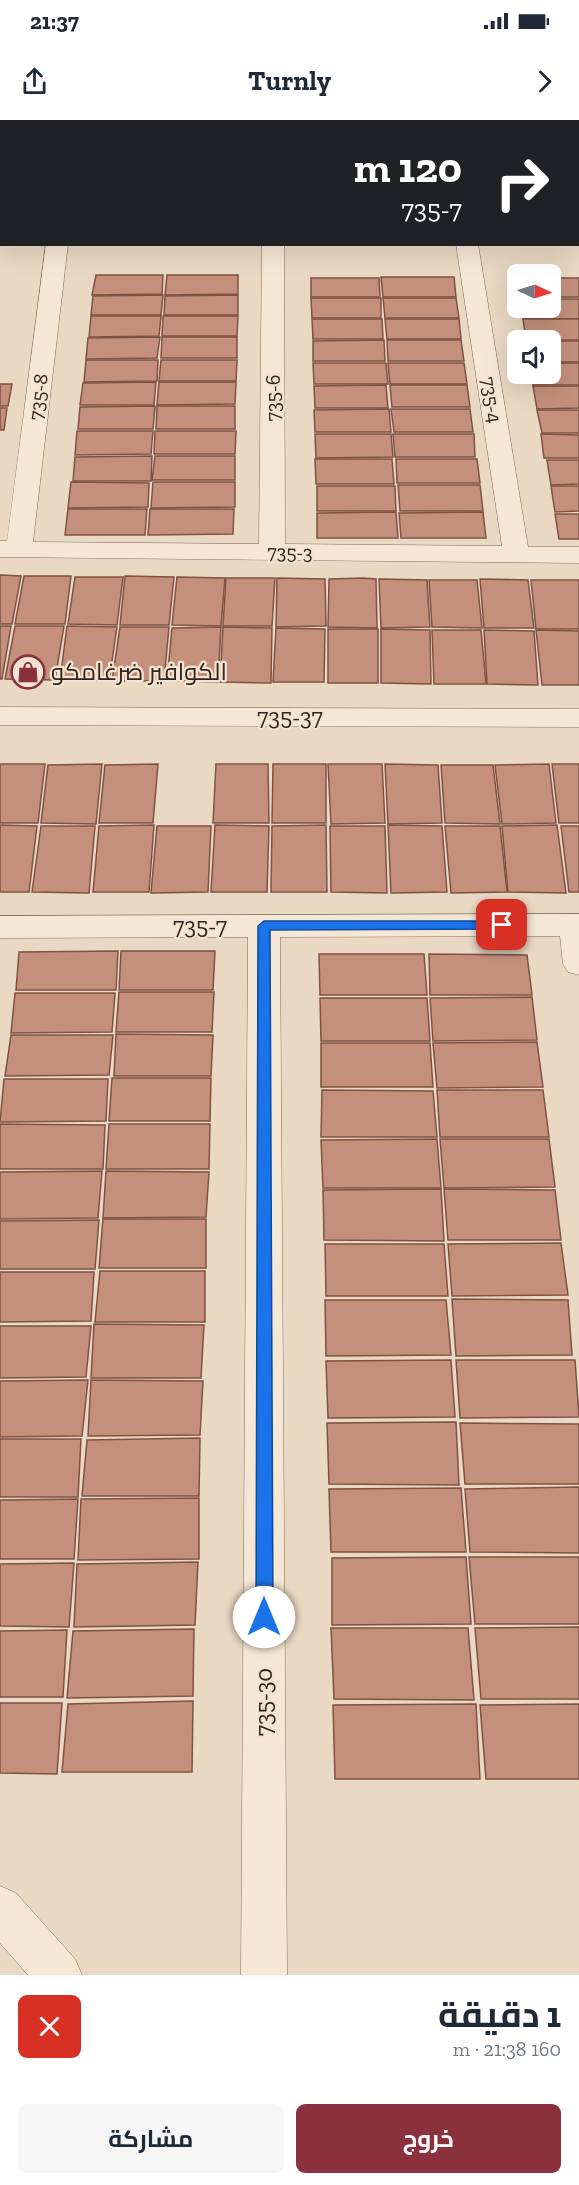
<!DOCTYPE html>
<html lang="ar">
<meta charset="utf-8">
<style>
:root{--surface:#fff;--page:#f6f6f7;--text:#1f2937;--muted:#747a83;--accent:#8b313e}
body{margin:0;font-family:"Zilla Slab",Cairo,serif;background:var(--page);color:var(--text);direction:rtl;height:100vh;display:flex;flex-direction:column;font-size:22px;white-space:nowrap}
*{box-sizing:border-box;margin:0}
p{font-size:20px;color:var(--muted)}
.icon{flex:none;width:33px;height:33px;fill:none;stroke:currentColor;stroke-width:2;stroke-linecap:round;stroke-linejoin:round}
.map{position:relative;height:1855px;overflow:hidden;direction:ltr}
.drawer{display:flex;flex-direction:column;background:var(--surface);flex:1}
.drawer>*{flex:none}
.guide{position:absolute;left:0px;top:0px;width:579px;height:126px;box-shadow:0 6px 24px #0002;direction:rtl;background:#202124;color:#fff;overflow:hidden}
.needle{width:39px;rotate:94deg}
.tools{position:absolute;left:507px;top:144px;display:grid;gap:12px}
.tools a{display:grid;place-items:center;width:54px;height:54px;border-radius:9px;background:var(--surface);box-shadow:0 6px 24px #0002;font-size:30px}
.pin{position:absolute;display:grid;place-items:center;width:51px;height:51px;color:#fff;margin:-26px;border-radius:12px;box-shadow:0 3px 9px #0006}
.me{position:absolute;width:66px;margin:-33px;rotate:0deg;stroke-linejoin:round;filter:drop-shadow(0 0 4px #0008)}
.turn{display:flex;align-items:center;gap:21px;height:126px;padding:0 18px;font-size:27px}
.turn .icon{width:78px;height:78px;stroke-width:2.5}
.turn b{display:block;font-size:42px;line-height:51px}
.round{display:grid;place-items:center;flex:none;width:63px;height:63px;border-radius:9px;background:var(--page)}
.summary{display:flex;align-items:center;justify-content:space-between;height:102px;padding:0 18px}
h1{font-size:36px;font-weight:700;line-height:45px}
.action{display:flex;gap:12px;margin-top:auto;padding:12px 18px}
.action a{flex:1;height:69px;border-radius:9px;background:var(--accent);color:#fff;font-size:24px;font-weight:700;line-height:69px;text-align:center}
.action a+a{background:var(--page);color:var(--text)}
.status{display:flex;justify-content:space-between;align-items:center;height:42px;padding:0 30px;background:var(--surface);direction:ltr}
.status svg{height:16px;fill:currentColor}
header{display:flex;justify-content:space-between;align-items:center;height:78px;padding:0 18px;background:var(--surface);font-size:27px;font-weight:700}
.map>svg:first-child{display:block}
.building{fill:#c4907c;stroke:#7f5243;stroke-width:1.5}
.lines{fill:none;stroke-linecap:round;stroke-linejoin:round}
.minor-casing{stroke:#826a5b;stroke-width:1}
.minor{fill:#f5e7d5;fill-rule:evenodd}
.route{fill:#1a73e8;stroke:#114b97;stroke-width:1.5}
.labels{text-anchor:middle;stroke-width:4.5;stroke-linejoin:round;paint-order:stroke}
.far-street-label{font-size:20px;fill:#33251e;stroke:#f2e4d1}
.poi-label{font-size:24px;fill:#33251e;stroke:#f2e4d1;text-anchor:start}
.street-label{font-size:24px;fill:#33251e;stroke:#f2e4d1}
</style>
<div class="status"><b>21:37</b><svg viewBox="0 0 49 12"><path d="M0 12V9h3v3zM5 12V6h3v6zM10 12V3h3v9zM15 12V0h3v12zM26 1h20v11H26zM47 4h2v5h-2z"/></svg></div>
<header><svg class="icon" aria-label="forward" viewBox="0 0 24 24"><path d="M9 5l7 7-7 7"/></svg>Turnly<svg class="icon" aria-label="share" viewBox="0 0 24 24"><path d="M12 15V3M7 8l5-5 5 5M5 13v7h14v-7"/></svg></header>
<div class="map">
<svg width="579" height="1855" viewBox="0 0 579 1855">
<rect width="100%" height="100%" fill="#e9d8c2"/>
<!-- building -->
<g class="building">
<polygon points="96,155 163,155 162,174 92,175"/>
<polygon points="167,155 238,155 238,174 165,175"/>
<polygon points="381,157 454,157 456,177 383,177"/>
<polygon points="311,158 379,158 380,177 311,177"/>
<rect x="550" y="158" width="29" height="19"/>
<polygon points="163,175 161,195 91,195 93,176"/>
<polygon points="238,175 238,195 164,195 165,176"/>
<polygon points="311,178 381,178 381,198 312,198"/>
<polygon points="383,178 456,178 459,198 385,198"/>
<polygon points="550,179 579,179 579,199 523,199 521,188 550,188"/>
<polygon points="91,196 161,196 159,216 89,217"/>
<polygon points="163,196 238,196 237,216 162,216"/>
<polygon points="312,199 382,199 383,219 313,219"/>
<polygon points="385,199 459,199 461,219 387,219"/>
<polygon points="523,199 579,199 579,220 526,220"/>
<polygon points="160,217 157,238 86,239 88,218"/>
<polygon points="162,217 237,217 237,238 161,238"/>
<polygon points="384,220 385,241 313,241 313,221"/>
<polygon points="387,220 461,220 464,241 388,241"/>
<rect x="550" y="221" width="29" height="21"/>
<polygon points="86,240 158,240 157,261 84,262"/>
<polygon points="161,240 237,240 236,261 159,261"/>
<polygon points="313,243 386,243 388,264 314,264"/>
<polygon points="388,243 464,243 467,264 390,264"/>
<polygon points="550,243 579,243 579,265 533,265 532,254 550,254"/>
<polygon points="156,262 154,285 80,285 83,263"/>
<polygon points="159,262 236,262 235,284 157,285"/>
<polygon points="0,264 12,264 8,286 0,286"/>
<polygon points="386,265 388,288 315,288 314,266"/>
<polygon points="390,265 467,265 470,287 392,287"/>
<polygon points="533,266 579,266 579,288 537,289"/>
<polygon points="155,286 153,309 78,309 80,287"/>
<polygon points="157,286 235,286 235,309 156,309"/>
<polygon points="0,288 7,288 4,310 0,310"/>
<polygon points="389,289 391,312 315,312 314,290"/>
<polygon points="391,289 470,289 473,312 394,312"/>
<polygon points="537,290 579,290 579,313 542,313"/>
<polygon points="77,311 153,311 151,334 75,335"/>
<polygon points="155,311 236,311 235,334 154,334"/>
<polygon points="315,314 391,314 393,337 316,338"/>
<polygon points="393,314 474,314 475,337 395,337"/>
<polygon points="541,314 579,315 579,338 544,338"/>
<polygon points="152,336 151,361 73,361 75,337"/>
<polygon points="155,336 235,336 235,360 152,360"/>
<polygon points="315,339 392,339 394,364 316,364"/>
<polygon points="396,339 477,339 480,363 397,363"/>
<polygon points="547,340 579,340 579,364 551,365"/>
<polygon points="71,362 149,363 148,387 68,388"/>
<polygon points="153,362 235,362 235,387 151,388"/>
<polygon points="398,365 480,365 483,391 400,391"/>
<polygon points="317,366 395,366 396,391 317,391"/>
<polygon points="551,366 579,366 579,391 555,392"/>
<polygon points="68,389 147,389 145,415 65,415"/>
<polygon points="150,389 234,389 233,414 148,415"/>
<polygon points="396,392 398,418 317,418 317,393"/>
<polygon points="483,392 486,418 401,418 399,393"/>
<polygon points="555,394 579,394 579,419 559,419"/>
<polygon points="0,455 21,456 12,504 0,504"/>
<polygon points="24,456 71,456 65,504 15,504"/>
<polygon points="125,456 174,457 169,505 120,505"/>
<polygon points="75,457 123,457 117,505 68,504"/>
<polygon points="177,457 225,458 221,506 172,505"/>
<polygon points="226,458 275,458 272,506 223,506"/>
<polygon points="277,458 325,459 326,506 276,507"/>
<polygon points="364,458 376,459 377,508 328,507 329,459"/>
<polygon points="379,459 427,460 430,507 381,508"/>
<polygon points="480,459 528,460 534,508 484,508"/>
<polygon points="429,460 477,460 482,508 432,507"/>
<polygon points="531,460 579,460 579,509 536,509"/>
<polygon points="0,506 11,506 2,559 0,559"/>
<polygon points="15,506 64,506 55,560 5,559"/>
<polygon points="67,506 117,507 109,561 60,560"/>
<polygon points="120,507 169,507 164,561 112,561"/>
<polygon points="221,507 218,562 167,561 172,508"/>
<polygon points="223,507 272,508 271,563 220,562"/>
<polygon points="276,508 325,509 324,562 273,562"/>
<rect x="328" y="509" width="50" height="54"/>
<polygon points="381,509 430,510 431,564 381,563"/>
<polygon points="432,510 481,510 486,564 434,564"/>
<polygon points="484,510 534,511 538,565 487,564"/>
<polygon points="536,510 579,511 579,565 542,565"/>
<polygon points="0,644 45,644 38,703 0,703"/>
<polygon points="102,644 96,704 41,703 48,645"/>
<polygon points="158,644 153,703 99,703 105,645"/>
<polygon points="216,644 268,644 269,703 213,703"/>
<polygon points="273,644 326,644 326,703 272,703"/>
<polygon points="328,644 382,644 385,703 331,704"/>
<polygon points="385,644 438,645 442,703 388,704"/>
<polygon points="549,644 556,703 502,704 495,645"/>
<polygon points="552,644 579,644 579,703 559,703"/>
<polygon points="441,645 493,645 500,704 445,703"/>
<polygon points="0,705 37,706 29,772 0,772"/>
<polygon points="154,705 149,772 93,772 99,706"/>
<polygon points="215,705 269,706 267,772 211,772"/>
<polygon points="326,705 327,772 271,772 272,706"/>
<polygon points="388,705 442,706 447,772 391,773"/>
<polygon points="557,705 566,773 508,772 502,706"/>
<polygon points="41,706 95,706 89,773 32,772"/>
<polygon points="157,706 211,706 208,772 151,773"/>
<polygon points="330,706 385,706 387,773 331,772"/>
<polygon points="445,706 500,706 507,772 451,773"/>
<polygon points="561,706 579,706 579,772 569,772"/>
<polygon points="118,831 116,870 16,870 19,832"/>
<polygon points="121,831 215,831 213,870 119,870"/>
<polygon points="319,834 424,834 427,875 320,875"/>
<polygon points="429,834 527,835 532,875 430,875"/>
<polygon points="119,872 214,872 212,912 116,912"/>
<polygon points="15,873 115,873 112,912 11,913"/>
<polygon points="532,877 537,920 433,921 430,878"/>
<polygon points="320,878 427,878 430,921 321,921"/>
<polygon points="116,914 213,915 211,956 114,956"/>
<polygon points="11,915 113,915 109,955 5,956"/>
<polygon points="537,922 543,967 437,968 433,923"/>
<polygon points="321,923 430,923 433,967 321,967"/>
<polygon points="112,958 211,958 210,1001 109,1001"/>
<polygon points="4,959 108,959 106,1001 0,1002"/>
<polygon points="322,970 433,971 437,1017 321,1017"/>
<polygon points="437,970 543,970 549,1017 440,1017"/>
<polygon points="0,1004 105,1005 103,1049 0,1049"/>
<polygon points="109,1004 210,1004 209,1049 106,1049"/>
<polygon points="437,1019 441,1068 323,1068 321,1020"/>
<polygon points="440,1019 549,1019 555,1067 444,1068"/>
<polygon points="102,1051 98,1098 0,1099 0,1052"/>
<polygon points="106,1051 209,1052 206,1097 103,1098"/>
<polygon points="441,1069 444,1121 324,1120 323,1070"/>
<polygon points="444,1069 555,1070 561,1120 448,1120"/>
<polygon points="103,1099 206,1099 206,1148 99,1148"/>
<polygon points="99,1100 95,1149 0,1149 0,1101"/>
<polygon points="561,1123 568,1175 452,1176 448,1124"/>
<polygon points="325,1124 444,1124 448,1176 326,1176"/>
<polygon points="100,1151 205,1151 205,1202 95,1202"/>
<polygon points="0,1152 94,1152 91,1201 0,1202"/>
<polygon points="452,1179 568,1180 572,1235 456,1236"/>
<polygon points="325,1180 446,1180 451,1235 326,1236"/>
<polygon points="94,1204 204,1205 201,1258 91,1258"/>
<polygon points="0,1206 91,1206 86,1257 0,1258"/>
<polygon points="451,1240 455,1297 328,1298 326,1241"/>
<polygon points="456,1240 575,1240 579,1297 460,1298"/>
<polygon points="88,1260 82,1316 0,1317 0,1261"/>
<polygon points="91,1260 203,1261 200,1315 88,1316"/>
<polygon points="456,1302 459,1365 329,1364 327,1303"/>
<polygon points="460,1303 579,1304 579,1364 465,1364"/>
<polygon points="200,1318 199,1376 82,1376 87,1320"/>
<polygon points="0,1319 81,1319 78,1377 0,1377"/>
<polygon points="579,1367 579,1433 470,1432 465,1369"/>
<polygon points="461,1368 466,1432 331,1432 329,1369"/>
<polygon points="199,1378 199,1439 78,1440 81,1379"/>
<polygon points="78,1379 74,1439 0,1439 0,1380"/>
<polygon points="466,1437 471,1504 332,1505 332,1438"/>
<polygon points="469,1437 579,1437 579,1504 475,1504"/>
<polygon points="198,1442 195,1505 74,1507 77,1444"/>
<polygon points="74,1443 69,1507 0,1506 0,1444"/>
<polygon points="579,1507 579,1579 481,1579 475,1508"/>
<polygon points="331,1508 468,1508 474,1580 334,1579"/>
<polygon points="194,1509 193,1576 67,1578 73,1511"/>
<polygon points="67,1510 63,1577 0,1577 0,1511"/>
<polygon points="193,1581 192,1652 62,1652 68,1584"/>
<polygon points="0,1583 62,1583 57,1654 0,1653"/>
<polygon points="476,1584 480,1659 335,1659 333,1585"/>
<polygon points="579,1584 579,1659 486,1659 480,1585"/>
</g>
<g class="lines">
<defs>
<g id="minor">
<polygon points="64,0 84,0 64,2"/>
<rect x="262" y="0" width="20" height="2"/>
<rect x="441" y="0" width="20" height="2"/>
<rect x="578" y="51" width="1" height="12"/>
<rect x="0" y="52" width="2" height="12"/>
<polygon points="46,124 68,124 33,422 259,424 262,124 284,124 285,424 502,426 456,124 478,124 528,427 579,427 579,443 0,437 0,421 7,421"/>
<polygon points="0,587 579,589 579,607 0,605"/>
<polygon points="579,794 579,855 568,852 563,844 560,816 280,817 287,1855 241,1855 248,817 0,818 0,796"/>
<polygon points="0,1766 16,1773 75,1839 82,1855 28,1855 0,1823"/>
</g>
</defs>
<!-- minor casing -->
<use href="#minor" class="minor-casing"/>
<!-- minor -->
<use href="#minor" class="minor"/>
</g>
<!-- route -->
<polygon class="route" points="264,801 502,801 509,805 502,809 270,810 273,1497 270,1503 264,1505 258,1503 256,1497 258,806"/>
<!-- icons -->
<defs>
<symbol id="shop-ring" viewBox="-11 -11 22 22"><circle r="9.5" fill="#f2e4d1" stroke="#8b313e" stroke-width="1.5"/><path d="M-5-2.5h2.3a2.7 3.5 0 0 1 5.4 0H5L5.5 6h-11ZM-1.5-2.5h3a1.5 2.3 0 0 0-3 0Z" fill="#8b313e"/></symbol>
</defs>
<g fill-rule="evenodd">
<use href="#shop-ring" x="9" y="533" width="38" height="38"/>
</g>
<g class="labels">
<!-- far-street labels -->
<g class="far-street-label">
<text transform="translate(38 277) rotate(-83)" y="7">735-8</text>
<text transform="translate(273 278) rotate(-90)" y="7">735-6</text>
<text transform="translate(492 280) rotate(81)" y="7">735-4</text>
<text transform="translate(290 432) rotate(1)" y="7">735-3</text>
</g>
<!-- poi labels -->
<g class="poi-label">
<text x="51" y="560">الكوافير ضرغامكو</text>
</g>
<!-- street labels -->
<g class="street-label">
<text x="290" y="605">735-37</text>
<text x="200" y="814">735-7</text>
<text transform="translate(264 1582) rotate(-90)" y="8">735-30</text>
</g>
</g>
</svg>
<div class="tools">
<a><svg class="needle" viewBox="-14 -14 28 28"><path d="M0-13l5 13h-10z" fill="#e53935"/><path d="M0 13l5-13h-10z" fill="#747a83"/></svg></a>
<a><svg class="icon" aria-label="sound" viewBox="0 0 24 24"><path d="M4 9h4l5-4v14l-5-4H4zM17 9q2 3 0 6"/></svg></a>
</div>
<div class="pin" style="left:502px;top:805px;background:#d93025"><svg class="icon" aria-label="arrive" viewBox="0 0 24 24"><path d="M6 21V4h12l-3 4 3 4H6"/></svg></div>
<svg class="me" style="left:264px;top:1497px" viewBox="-20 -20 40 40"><circle r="19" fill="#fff"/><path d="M0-13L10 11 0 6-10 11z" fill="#1a73e8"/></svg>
<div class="guide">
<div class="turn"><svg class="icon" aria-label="right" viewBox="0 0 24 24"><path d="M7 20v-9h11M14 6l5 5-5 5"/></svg><div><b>120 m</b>735-7</div></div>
</div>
</div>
<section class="drawer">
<div class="summary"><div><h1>1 دقيقة</h1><p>160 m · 21:38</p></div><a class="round" style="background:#d93025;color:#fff"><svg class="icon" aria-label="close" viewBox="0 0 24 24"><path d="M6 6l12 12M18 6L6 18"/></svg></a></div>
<div class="action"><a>خروج</a><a>مشاركة</a></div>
</section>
